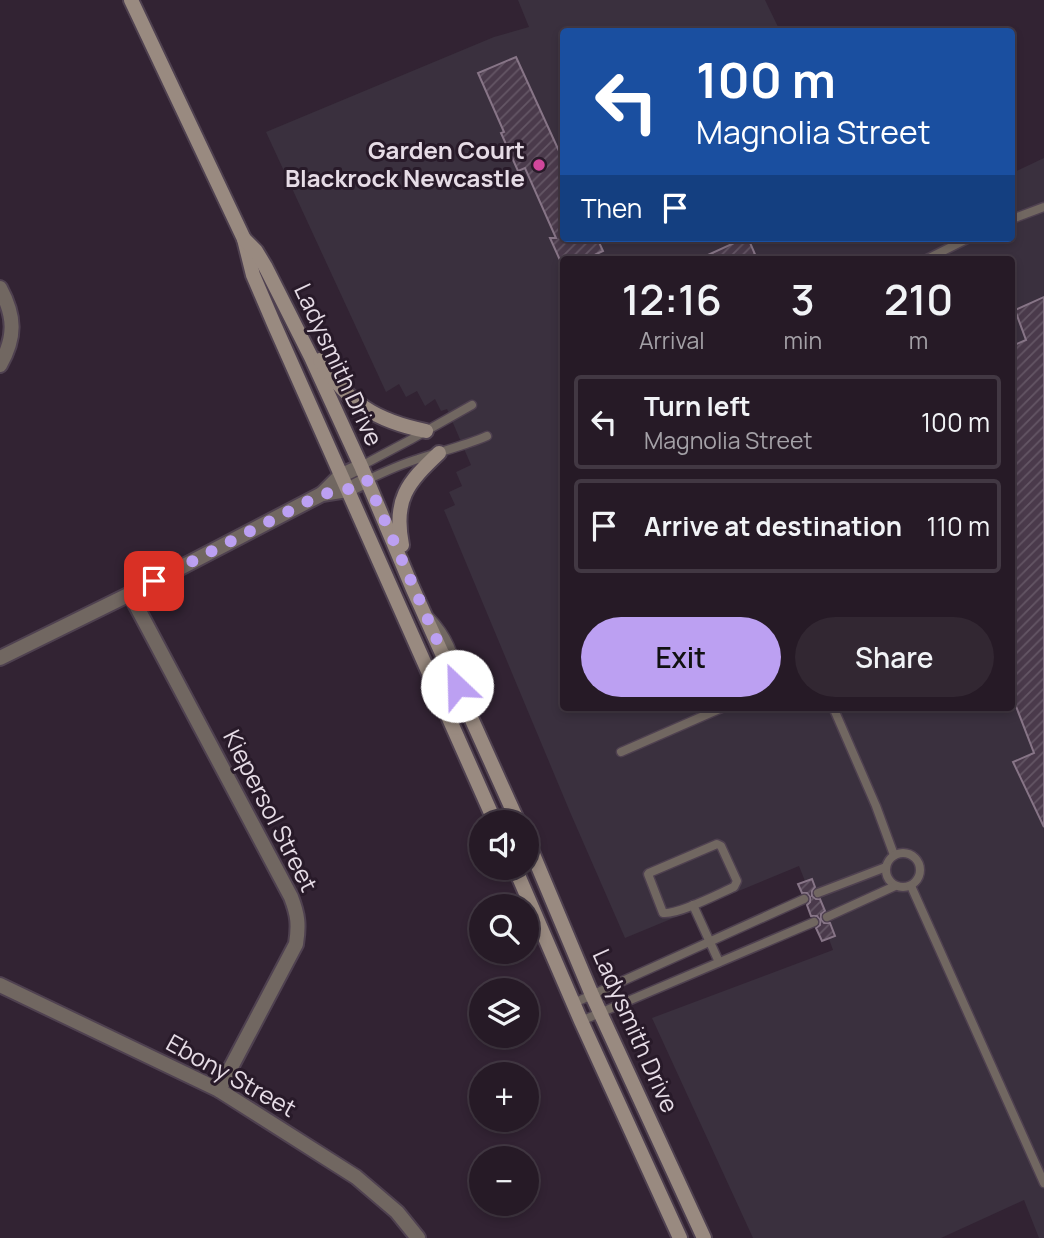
<!DOCTYPE html>
<meta charset="utf-8">
<style>
:root{--surface:#261a26;--page:#322732;--text:#f1f3f6;--muted:#a4a1a7;--line:#423843;--accent:#bca0f2}
body{margin:0;font-family:Manrope,sans-serif;background:var(--page);color:var(--text);height:100vh;display:flex;flex-direction:column;font-size:26px;white-space:nowrap}
*{box-sizing:border-box;margin:0}
p{font-size:23px;color:var(--muted)}
.icon{flex:none;width:38px;height:38px;fill:none;stroke:currentColor;stroke-width:2;stroke-linecap:round;stroke-linejoin:round}
.map{position:relative;flex:1;overflow:hidden}
.details{position:absolute;left:560px;top:256px;width:455px;height:455px;display:flex;flex-direction:column;background:var(--surface);border-radius:7px;box-shadow:0 4px 10px #0003,0 0 0 2px var(--line)}
.details>*{flex:none}
.top-card{position:absolute;left:560px;top:28px;width:455px;height:214px;border-radius:7px;box-shadow:0 4px 10px #0003,0 0 0 2px var(--line);background:#1a4fa0;color:#fff;overflow:hidden}
.fabs{position:absolute;left:469px;top:810px;display:grid;gap:14px}
.fabs a{display:grid;place-items:center;width:70px;height:70px;border-radius:50%;background:var(--surface);box-shadow:0 4px 10px #0003,0 0 0 2px var(--line);font-size:35px}
.pin{position:absolute;display:grid;place-items:center;width:60px;height:60px;color:#fff;margin:-30px;border-radius:14px;box-shadow:0 4px 10px #0006}
.me{position:absolute;width:77px;margin:-38px;rotate:336deg;stroke-linejoin:round;filter:drop-shadow(0 0 5px #0008)}
.turn{display:flex;align-items:center;gap:24px;height:147px;padding:0 21px;font-size:32px}
.turn .icon{width:91px;height:91px;stroke-width:2.5}
.turn b{display:block;font-size:49px;line-height:60px}
.then{display:flex;align-items:center;height:66px;padding:0 21px;background:#0003;gap:14px;font-size:26px}
.eta{display:flex;justify-content:space-evenly;align-items:center;height:119px;text-align:center}
.eta b{font-size:42px;font-weight:600;line-height:49px}
.button{display:flex;gap:14px;margin-top:auto;padding:14px 21px}
.button a{flex:1;height:80px;border-radius:42px;background:var(--accent);color:#111;font-size:28px;font-weight:600;line-height:80px;text-align:center}
.button a+a{background:var(--page);color:var(--text)}
ul{padding:0;list-style:none}
li{display:flex;align-items:center;gap:21px;height:94px;margin:0 14px 10px;padding:0 7px;border:4px solid var(--line);border-radius:7px}
li div{flex:1}
li b{display:block;font-size:26px}
li em{font-style:normal}
.map>svg:first-child{display:block}
.commercial{fill:#3a303e;fill-rule:evenodd}
.building{fill:url(#building-hatch);stroke:#877587;stroke-width:2}
.lines{fill:none;stroke-linecap:round;stroke-linejoin:round}
.lane-casing{stroke:#4f4150;stroke-width:11}
.street-casing{stroke:#4f4150;stroke-width:18}
.secondary-casing{stroke:#4f4150;stroke-width:18}
.lane{stroke:#716761;stroke-width:8}
.street{stroke:#716761;stroke-width:14}
.secondary{stroke:#998a80;stroke-width:14}
.route{stroke:#bca0f2;stroke-width:12;stroke-dasharray:0 21.6}
.hotel-dot{fill:#d1479c;stroke:#281a29;stroke-width:2.5}
.labels{text-anchor:middle;stroke-width:6;stroke-linejoin:round;paint-order:stroke}
.poi-label{font-size:24px;font-weight:bold;fill:#e6dce6;stroke:#281a29;text-anchor:end}
.street-label{font-size:24px;fill:#e6dce6;stroke:#281a29}
</style>
<div class="map">
<svg width="1044" height="1238" viewBox="0 0 1044 1238">
<defs>
<pattern id="building-hatch" width="6" height="6" patternUnits="userSpaceOnUse" patternTransform="scale(1.75)"><rect width="6" height="6" fill="#4a3a4b"/><path d="M-1 1l2-2M0 6l6-6M5 7l2-2" fill="none" stroke="#645665"/></pattern>
</defs>
<rect width="100%" height="100%" fill="#322333"/>
<!-- commercial -->
<path class="commercial" d="M518,0H765L780,31L564,32V238H1012V173L1044,158V1238H1039L1024,1200L941,1238H753L652,1018L833,950L829,939L822,941L804,899L798,884L805,881L799,866L625,938L570,812L444,510L455,505L449,492L462,486L456,472L471,465L447,409L441,411L435,399L425,406L417,391L406,397L399,384L386,392L266,132L494,37L529,27ZM564,259H1012V707H564Z"/>
<!-- building -->
<g class="building">
<polygon points="516,57 564,162 564,238 597,238 603,251 586,259 564,259 564,269 550,238 556,238 525,168 518,171 501,133 504,132 478,73"/>
<polygon points="745,238 748,238 757,259 699,259"/>
<polygon points="1044,297 1044,827 1013,762 1034,753 1012,696 1012,346 1026,340 1015,310"/>
<polygon points="812,879 815,887 812,891 812,896 816,899 820,899 825,911 821,914 821,919 824,923 830,923 835,936 822,941 816,928 820,925 820,920 817,916 811,916 807,905 810,902 810,897 807,893 802,893 798,884"/>
</g>
<g class="lines">
<defs>
<g id="lane">
<polyline points="1012,219 1044,207"/>
<polyline points="927,259 969,238"/>
<polyline points="361,466 410,440 472,405"/>
<path d="M367,480C384,472 401,464 418,459C442,451 464,446 487,436"/>
<path d="M430,617C446,634 456,653 457,677"/>
<polyline points="833,707 876,806 894,855"/>
<polyline points="621,752 724,707"/>
<path d="M717,844L721,846L737,881L734,887C718,894 678,915 663,913L648,874L649,873Z"/>
<circle cx="903" cy="870" r="17"/>
<polyline points="911,886 1044,1183"/>
<polyline points="818,893 886,867"/>
<polyline points="693,905 719,962"/>
<polyline points="827,917 895,886"/>
<polyline points="574,1003 804,899"/>
<polyline points="581,1021 814,922"/>
</g>
<g id="street">
<path d="M0,288C15,316 16,337 0,365"/>
<polyline points="322,494 340,476 361,466"/>
<path d="M130,594L291,897C298,915 299,925 296,944L219,1090"/>
<polyline points="0,658 130,594 322,494 347,490 367,480"/>
<polyline points="0,985 219,1090 356,1177 397,1212 418,1238"/>
</g>
<g id="secondary">
<polyline points="131,0 244,239 253,275 274,324 495,822"/>
<polyline points="244,239 256,251 265,266 311,357 361,466 412,587 518,822"/>
<path d="M320,360C348,403 376,421 426,431"/>
<path d="M402,545C393,500 407,483 439,453"/>
<polyline points="527,840 592,995 704,1238"/>
<polyline points="515,868 581,1021 680,1238"/>
</g>
</defs>
<!-- lane casing -->
<use href="#lane" class="lane-casing"/>
<!-- street casing -->
<use href="#street" class="street-casing"/>
<!-- secondary casing -->
<use href="#secondary" class="secondary-casing"/>
<!-- lane -->
<use href="#lane" class="lane"/>
<!-- street -->
<use href="#street" class="street"/>
<!-- secondary -->
<use href="#secondary" class="secondary"/>
</g>
<g class="lines">
<!-- route -->
<polyline class="route" points="154,581 322,494 346,490 367,480 457,686"/>
</g>
<!-- markers -->
<circle class="hotel-dot" cx="539" cy="165" r="7"/>
<g class="labels">
<!-- poi labels -->
<g class="poi-label">
<text x="525" y="159">Garden Court<tspan x="525" dy="28">Blackrock Newcastle</tspan></text>
</g>
<!-- street labels -->
<g class="street-label">
<text transform="translate(338 365) rotate(65)" y="8">Ladysmith Drive</text>
<text transform="translate(270 811) rotate(63)" y="8">Kiepersol Street</text>
<text transform="translate(635 1031) rotate(66)" y="8">Ladysmith Drive</text>
<text transform="translate(231 1076) rotate(29)" y="8">Ebony Street</text>
</g>
</g>
</svg>
<div class="fabs">
<a><svg class="icon" aria-label="sound" viewBox="0 0 24 24"><path d="M4 9h4l5-4v14l-5-4H4zM17 9q2 3 0 6"/></svg></a>
<a><svg class="icon" aria-label="search" viewBox="0 0 24 24"><circle cx="10" cy="10" r="6"/><path d="M15 15l6 6"/></svg></a>
<a><svg class="icon" aria-label="layers" viewBox="0 0 24 24"><path d="M12 4l9 5-9 5-9-5zM3 14l9 5 9-5"/></svg></a>
<a>+</a>
<a>−</a>
</div>
<div class="pin" style="left:154px;top:581px;background:#d93025"><svg class="icon" aria-label="arrive" viewBox="0 0 24 24"><path d="M6 21V4h12l-3 4 3 4H6"/></svg></div>
<svg class="me" style="left:457px;top:686px" viewBox="-20 -20 40 40"><circle r="19" fill="#fff"/><path d="M0-13L10 11 0 6-10 11z" fill="#bca0f2"/></svg>
<div class="top-card">
<div class="turn"><svg class="icon" aria-label="left" viewBox="0 0 24 24"><path d="M17 20v-9H6M10 6l-5 5 5 5"/></svg><div><b>100 m</b>Magnolia Street</div></div>
<div class="then">Then<svg class="icon" aria-label="arrive" viewBox="0 0 24 24"><path d="M6 21V4h12l-3 4 3 4H6"/></svg></div>
</div>
<section class="details">
<div class="eta">
<div><b>12:16</b><p>Arrival</p></div>
<div><b>3</b><p>min</p></div>
<div><b>210</b><p>m</p></div>
</div>
<ul>
<li><svg class="icon" aria-label="left" viewBox="0 0 24 24"><path d="M17 20v-9H6M10 6l-5 5 5 5"/></svg><div><b>Turn left</b><p>Magnolia Street</p></div><em>100 m</em></li>
<li><svg class="icon" aria-label="arrive" viewBox="0 0 24 24"><path d="M6 21V4h12l-3 4 3 4H6"/></svg><div><b>Arrive at destination</b></div><em>110 m</em></li>
</ul>
<div class="button"><a>Exit</a><a>Share</a></div>
</section>
</div>
